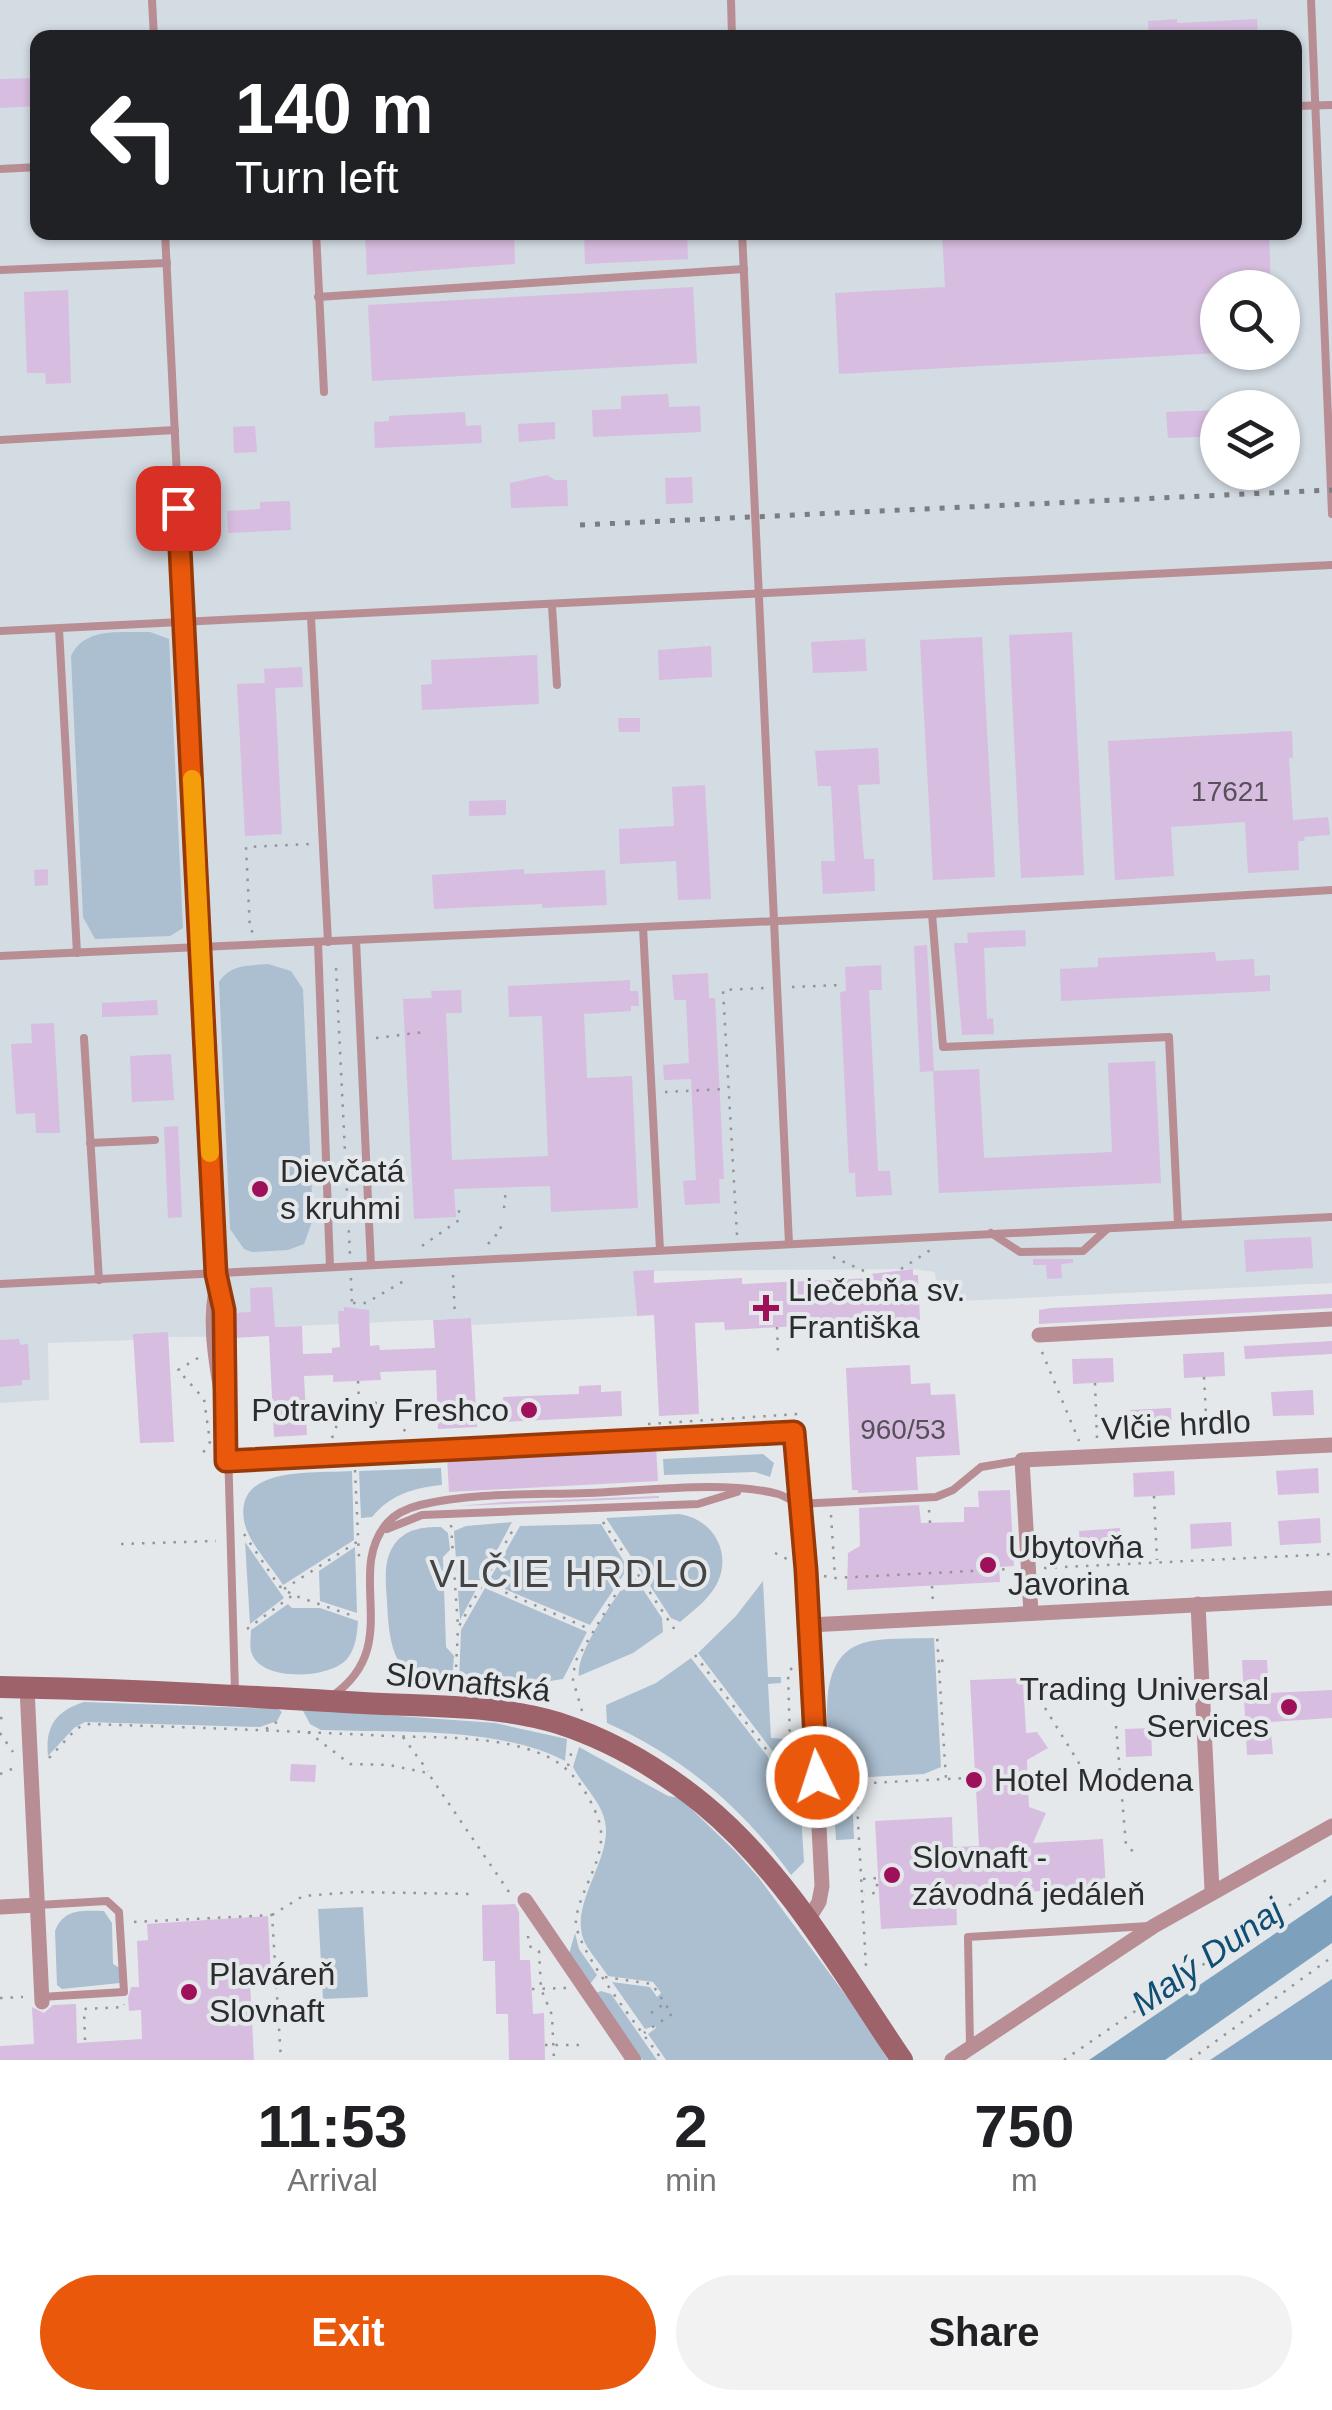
<!DOCTYPE html>
<meta charset="utf-8">
<style>
:root{--surface:#fff;--page:#f2f2f2;--text:#202124;--muted:#757577;--accent:#ea580c}
body{margin:0;font-family:Arial,sans-serif;background:var(--page);color:var(--text);height:100vh;display:flex;flex-direction:column;font-size:38px;white-space:nowrap}
*{box-sizing:border-box;margin:0}
p{font-size:32px;color:var(--muted)}
.icon{flex:none;width:55px;height:55px;fill:none;stroke:currentColor;stroke-width:2;stroke-linecap:round;stroke-linejoin:round}
.map{position:relative;height:2060px;overflow:hidden}
.side{display:flex;flex-direction:column;background:var(--surface);flex:1}
.side>*{flex:none}
.banner{position:absolute;left:30px;top:30px;width:1272px;height:210px;border-radius:20px;box-shadow:0 2px 8px #0004;background:#202124;color:#fff;overflow:hidden}
.fabs{position:absolute;left:1200px;top:270px;display:grid;gap:20px}
.fabs a{display:grid;place-items:center;width:100px;height:100px;border-radius:50%;background:var(--surface);box-shadow:0 2px 8px #0004;font-size:50px}
.pin{position:absolute;display:grid;place-items:center;width:85px;height:85px;color:#fff;margin:-42px;border-radius:20px;box-shadow:0 5px 15px #0006}
.me{position:absolute;width:110px;margin:-55px;rotate:356deg;stroke-linejoin:round;filter:drop-shadow(0 0 8px #0008)}
.turn{display:flex;align-items:center;gap:35px;height:210px;padding:0 40px;font-size:45px}
.turn .icon{width:130px;height:130px;stroke-width:2.5}
.turn b{display:block;font-size:70px;line-height:85px}
.eta{display:flex;justify-content:space-evenly;align-items:center;height:170px;text-align:center}
.eta b{font-size:60px;font-weight:700;line-height:70px}
.button{display:flex;gap:20px;margin-top:auto;padding:20px 40px}
.button a{flex:1;height:115px;border-radius:60px;background:var(--accent);color:#fff;font-size:40px;font-weight:700;line-height:115px;text-align:center}
.button a+a{background:var(--page);color:var(--text)}
.map>svg:first-child{display:block}
.built{fill:#d3dbe3;fill-rule:evenodd}
.green{fill:#abbfd1}
.forest{fill:#86a6c4}
.water{fill:#7da1bc}
.building{fill:#d7bde0}
.lines{fill:none;stroke-linecap:round;stroke-linejoin:round}
.path{stroke:#939597;stroke-width:2.5;stroke-dasharray:2.5 8;stroke-linecap:butt}
.service{stroke:#b88e94;stroke-width:8}
.minor{stroke:#b88e94;stroke-width:15}
.secondary{stroke:#9e626b;stroke-width:22}
.rail{stroke:#7b7d7f;stroke-width:5;stroke-dasharray:5 10;stroke-linecap:butt}
.route-casing{stroke:#983908;stroke-width:25}
.route{stroke:#ea580c;stroke-width:18}
.slow{stroke:#f59e0b;stroke-width:18}
.poi-dot{fill:#9f105a;stroke:#e5e8eb;stroke-width:4}
.labels{text-anchor:middle;stroke-width:8;stroke-linejoin:round;paint-order:stroke}
.number-label{font-size:28px;fill:#56505a}
.poi-label{font-size:32px;fill:#2b2c2d;stroke:#e5e8eb;text-anchor:start}
.street-label{font-size:32px;fill:#2b2c2d;stroke:#e5e8eb}
.water-label{font-size:35px;font-style:italic;fill:#104e73;stroke:#e5e8eb}
.quarter-label{font-size:38px;letter-spacing:2.5px;fill:#424446;stroke:#e5e8eb}
</style>
<div class="map">
<svg width="1332" height="2060" viewBox="0 0 1332 2060">
<rect width="100%" height="100%" fill="#e5e8eb"/>
<!-- built -->
<path class="built" d="M0,0H1332V1283L938,1302L935,1272L913,1269L633,1271L637,1316L472,1325L471,1318L275,1327L269,1336L168,1337V1332L134,1340L48,1343L49,1400L0,1403ZM38,38H1295V232H38ZM1218,288H1282V352H1218ZM1218,408H1282V472H1218Z"/>
<!-- green -->
<g class="green">
<path d="M150,632L169,639L183,928L170,936L95,939L83,917L71,656C85,626 122,633 150,632Z"/>
<path d="M268,964L291,971L303,989L313,1219L304,1244L288,1250L252,1252L244,1249L230,1229L219,982C231,964 247,966 268,964Z"/>
<polygon points="763,1454 774,1463 770,1477 755,1472 664,1475 663,1459"/>
<path d="M441,1468L442,1485C414,1488 391,1494 372,1517L361,1518L359,1471Z"/>
<path d="M352,1471L354,1540L283,1585C272,1567 250,1544 245,1525C230,1464 315,1474 352,1471Z"/>
<path d="M679,1514C719,1520 736,1563 710,1594C702,1605 690,1613 680,1622L671,1618L606,1518Z"/>
<polygon points="512,1522 460,1620 454,1531 466,1526"/>
<polygon points="601,1524 628,1568 590,1625 488,1582 520,1526"/>
<path d="M441,1527L448,1533L450,1550L443,1557L446,1647L454,1656L452,1681L446,1685C393,1684 389,1644 387,1601C386,1581 382,1558 397,1541C409,1528 424,1527 441,1527Z"/>
<polygon points="245,1542 284,1598 250,1624"/>
<polygon points="355,1547 357,1613 320,1601 319,1571"/>
<path d="M632,1573L662,1618L663,1632L633,1653L579,1676C576,1650 618,1596 632,1573Z"/>
<polygon points="763,1581 768,1677 781,1677 781,1683 768,1684 771,1738 785,1739 787,1770 698,1653 736,1616"/>
<polygon points="485,1588 587,1632 563,1679 517,1686 462,1685 459,1682 461,1630"/>
<path d="M288,1604L292,1608H320L358,1621C357,1634 356,1648 347,1659C330,1679 262,1682 252,1654C249,1648 251,1637 251,1630Z"/>
<path d="M934,1638L941,1767L924,1774L833,1779C830,1739 811,1659 863,1643C884,1637 911,1639 934,1638Z"/>
<path d="M691,1658L800,1798L804,1862L791,1875C743,1808 683,1757 607,1723L606,1705L656,1683Z"/>
<path d="M84,1702L278,1709L282,1712L277,1721L260,1727L85,1722L74,1728L48,1756C45,1726 56,1711 84,1702Z"/>
<path d="M302,1709L495,1723L567,1739L565,1761C499,1726 395,1733 321,1730L310,1724Z"/>
<path d="M579,1747L668,1796L680,1798L735,1851L759,1878L867,2024L888,2060H666L648,2034L656,2028L655,2026L645,2029L612,1982L650,1987L657,1997L661,1993L653,1982L608,1976C601,1965 591,1954 585,1943C568,1907 607,1867 606,1829C605,1804 583,1787 573,1767Z"/>
<polygon points="852,1793 854,1839 836,1840 833,1794"/>
<polygon points="363,1907 368,1997 323,1999 318,1909"/>
<path d="M104,1911L112,1923L113,1964L120,1968V1983L62,1989L57,1985L55,1931C64,1908 83,1911 104,1911Z"/>
<polygon points="575,1933 579,1949 597,1975 590,1984 569,1954"/>
<polygon points="601,1991 611,1994 657,2060 643,2060 596,1993"/>
</g>
<!-- forest -->
<polygon class="forest" points="1332,1979 1332,2060 1210,2060"/>
<!-- water -->
<polygon class="water" points="1332,1895 1332,1943 1165,2060 1089,2060"/>
<!-- building -->
<g class="building">
<polygon points="1177,19 1177,23 1257,19 1258,38 1149,38 1148,21"/>
<polygon points="38,78 38,106 0,108 0,79"/>
<polygon points="365,232 514,232 515,264 367,275"/>
<polygon points="584,232 687,232 688,259 585,264"/>
<polygon points="942,232 1269,232 1271,288 1218,288 1218,353 839,374 835,293 945,287"/>
<polygon points="693,287 697,363 372,381 368,305"/>
<polygon points="68,290 71,383 46,384 45,373 27,373 24,292"/>
<polygon points="668,394 669,407 700,406 701,432 593,437 592,410 621,409 621,396"/>
<polygon points="1218,410 1218,436 1168,438 1166,412"/>
<polygon points="465,412 466,426 481,425 482,443 375,448 374,422 389,421 389,416"/>
<polygon points="555,422 555,439 519,442 518,424"/>
<polygon points="255,426 257,452 234,453 233,427"/>
<polygon points="547,475 555,480 567,480 568,506 511,508 510,483"/>
<polygon points="692,477 693,503 666,504 665,478"/>
<polygon points="290,501 291,530 228,533 227,511 260,509 260,502"/>
<polygon points="1072,632 1084,875 1021,878 1009,635"/>
<polygon points="982,637 995,877 933,880 920,640"/>
<polygon points="865,639 867,671 813,673 811,642"/>
<polygon points="711,646 712,677 659,680 658,650"/>
<polygon points="537,655 539,704 422,710 421,685 432,684 431,660"/>
<polygon points="302,667 303,687 275,688 282,834 245,836 237,684 265,683 264,669"/>
<polygon points="618,718 640,718 640,732 619,732"/>
<polygon points="1292,731 1293,758 1289,758 1293,820 1328,817 1330,835 1304,837 1305,841 1298,841 1299,870 1248,873 1245,822 1171,827 1174,876 1115,880 1108,741"/>
<polygon points="878,748 880,784 858,785 864,859 874,859 875,891 823,894 821,861 835,861 831,786 818,786 815,751"/>
<polygon points="705,785 711,899 678,900 676,861 620,864 619,829 674,826 672,787"/>
<polygon points="506,800 506,815 469,816 469,801"/>
<polygon points="48,869 48,885 35,886 34,870"/>
<polygon points="524,869 524,874 605,870 607,905 542,908 542,904 434,909 432,875"/>
<polygon points="1025,930 1026,946 984,948 987,1019 993,1018 994,1034 962,1035 954,943 968,943 967,933"/>
<polygon points="927,945 934,1071 920,1072 914,946"/>
<polygon points="1215,952 1216,961 1254,959 1255,976 1270,975 1270,991 1061,1001 1060,969 1098,967 1098,958"/>
<polygon points="881,965 882,990 869,990 878,1171 890,1171 892,1195 856,1197 855,1173 849,1173 840,992 846,991 845,967"/>
<polygon points="708,973 709,998 715,998 724,1179 719,1179 720,1203 685,1205 683,1181 696,1180 691,1079 664,1080 663,1065 689,1063 686,1000 674,1000 672,975"/>
<polygon points="630,980 630,991 638,991 639,1006 631,1006 631,1011 584,1014 587,1078 632,1076 638,1208 551,1212 550,1186 454,1189 456,1217 414,1219 403,999 432,998 431,991 461,990 462,1013 446,1013 452,1160 548,1156 542,1016 509,1017 508,986"/>
<polygon points="157,1000 158,1015 102,1017 102,1003"/>
<polygon points="54,1023 60,1133 36,1133 35,1113 16,1114 11,1044 32,1043 31,1024"/>
<polygon points="171,1054 174,1100 132,1102 130,1056"/>
<polygon points="1155,1061 1161,1183 939,1193 933,1071 979,1069 984,1158 1112,1152 1108,1063"/>
<polygon points="178,1126 182,1217 168,1218 164,1127"/>
<polygon points="1311,1237 1313,1268 1246,1272 1244,1240"/>
<polygon points="1033,1259 1073,1259 1073,1263 1061,1264 1062,1278 1047,1279 1046,1265 1033,1265"/>
<polygon points="913,1269 913,1275 918,1275 920,1320 725,1330 724,1322 695,1323 699,1414 659,1416 654,1315 637,1316 633,1271 654,1270 654,1283 742,1278 742,1284 871,1278 871,1274"/>
<polygon points="272,1287 275,1327 302,1326 303,1354 332,1353 332,1348 340,1347 338,1311 344,1311 344,1307 369,1310 370,1346 379,1345 380,1350 435,1348 433,1320 471,1318 477,1427 438,1429 436,1370 380,1372 381,1380 333,1382 333,1375 304,1376 307,1435 274,1437 269,1336 232,1338 232,1313 251,1312 250,1288"/>
<polygon points="1332,1294 1332,1308 1039,1324 1039,1310 1051,1308"/>
<polygon points="168,1332 174,1442 140,1443 133,1334"/>
<polygon points="19,1339 20,1345 28,1344 30,1380 22,1380 22,1385 0,1387 0,1340"/>
<polygon points="1332,1341 1332,1354 1245,1359 1244,1346"/>
<polygon points="1224,1352 1225,1376 1184,1378 1183,1354"/>
<polygon points="1113,1358 1114,1382 1073,1384 1072,1359"/>
<polygon points="910,1365 911,1384 930,1383 931,1395 955,1394 960,1455 916,1457 918,1490 858,1493 858,1490 852,1490 846,1368"/>
<polygon points="601,1385 601,1392 621,1391 622,1416 505,1422 503,1397 579,1394 579,1386"/>
<polygon points="1313,1390 1314,1415 1273,1416 1271,1392"/>
<polygon points="1171,1408 1172,1433 1131,1435 1130,1410"/>
<polygon points="656,1447 658,1481 449,1492 447,1457"/>
<polygon points="1318,1468 1319,1493 1278,1495 1276,1471"/>
<polygon points="1174,1471 1175,1495 1134,1497 1133,1473"/>
<polygon points="1010,1490 1014,1566 999,1567 1000,1582 847,1590 848,1553 860,1546 859,1508 919,1505 921,1523 964,1522 964,1507 979,1507 978,1491"/>
<polygon points="659,1496 659,1498 457,1506 504,1502"/>
<polygon points="1320,1518 1321,1543 1280,1545 1278,1521"/>
<polygon points="1231,1522 1232,1546 1191,1549 1190,1524"/>
<polygon points="1120,1528 1122,1553 1081,1555 1079,1531"/>
<polygon points="1242,1660 1267,1660 1269,1693 1332,1690 1332,1718 1270,1722 1273,1754 1247,1755"/>
<polygon points="1023,1678 1026,1733 1037,1732 1048,1748 1027,1760 1029,1807 1046,1813 1033,1843 1103,1839 1106,1888 956,1895 957,1925 881,1929 875,1821 952,1817 953,1847 979,1846 976,1789 967,1790 966,1774 975,1773 970,1680"/>
<polygon points="1151,1728 1152,1756 1126,1757 1125,1729"/>
<polygon points="291,1764 316,1765 315,1782 290,1781"/>
<polygon points="515,1904 519,1912 520,1960 530,1960 533,2014 544,2013 545,2060 509,2060 508,2014 496,2014 495,1961 483,1961 482,1905"/>
<polygon points="268,1916 271,1979 250,1981 254,2060 0,2060 0,2046 34,2044 32,2007 44,2013 53,2005 76,2004 77,2043 142,2039 141,2010 129,2011 128,1998 131,1987 139,1987 137,1941 148,1940 147,1924"/>
</g>
<g class="lines">
<!-- path -->
<g class="path">
<polyline points="253,932 250,930 246,847 311,844"/>
<polyline points="336,968 350,1255"/>
<polyline points="792,987 841,985"/>
<polyline points="376,1038 424,1032"/>
<polyline points="665,1092 727,1089"/>
<polyline points="504,1208 506,1188"/>
<polyline points="737,1235 723,990 764,988"/>
<polyline points="488,1244 497,1234 498,1228 505,1227"/>
<polyline points="422,1246 459,1220 459,1210"/>
<polyline points="833,1257 864,1271"/>
<polyline points="901,1269 932,1249"/>
<polyline points="453,1275 455,1317"/>
<polyline points="351,1278 352,1307"/>
<polyline points="353,1303 366,1303 409,1278"/>
<polyline points="777,1327 778,1352"/>
<polyline points="1042,1352 1079,1441"/>
<polyline points="198,1358 178,1370 204,1399 210,1442 201,1456"/>
<polyline points="1204,1377 1207,1434"/>
<polyline points="358,1381 359,1402"/>
<polyline points="1095,1383 1097,1439"/>
<polyline points="648,1424 798,1414"/>
<polyline points="332,1438 341,1414 353,1404 374,1402 394,1411 407,1435"/>
<polyline points="355,1470 359,1557"/>
<polyline points="1154,1496 1157,1560"/>
<polyline points="929,1510 930,1523"/>
<polyline points="831,1515 835,1577"/>
<polyline points="603,1522 675,1630"/>
<polyline points="451,1525 458,1627"/>
<polyline points="244,1534 279,1586 293,1595 356,1617"/>
<polyline points="121,1544 216,1541"/>
<polyline points="775,1553 787,1559"/>
<polyline points="1044,1568 1332,1554"/>
<polyline points="824,1576 835,1578 1011,1569"/>
<polyline points="486,1584 592,1630"/>
<polyline points="932,1586 933,1604"/>
<polyline points="284,1589 357,1542"/>
<polyline points="247,1629 293,1595"/>
<polyline points="695,1655 800,1794"/>
<polyline points="941,1661 951,1659"/>
<polyline points="792,1668 788,1672 791,1777 801,1782"/>
<polyline points="455,1688 458,1628 515,1526"/>
<polyline points="1045,1708 1095,1789"/>
<polyline points="582,1711 573,1680 575,1662 632,1567"/>
<polyline points="0,1718 10,1719"/>
<polyline points="1116,1726 1126,1845 1137,1855"/>
<polyline points="266,1729 280,1720"/>
<polyline points="308,1732 350,1764 389,1765 428,1773 509,1892"/>
<polyline points="0,1733 13,1752"/>
<polyline points="403,1737 428,1771"/>
<path d="M49,1758L76,1729L86,1724C187,1727 288,1731 389,1736C439,1738 500,1735 546,1756C571,1767 588,1792 598,1818C611,1854 580,1886 576,1920C573,1948 644,2033 662,2060"/>
<polyline points="568,1766 572,1750"/>
<polyline points="0,1774 12,1769"/>
<polyline points="948,1779 966,1778"/>
<polyline points="832,1785 946,1779 937,1636"/>
<polyline points="856,1785 866,1967"/>
<polyline points="863,1879 878,1878 876,1893 864,1894"/>
<polyline points="272,1915 303,1896 357,1892 470,1894"/>
<polyline points="134,1922 272,1915 281,2060"/>
<polyline points="528,1936 529,1946 539,1951 541,1989 552,2015 554,2060"/>
<polyline points="605,1977 652,1984 672,2014 644,2033"/>
<polyline points="532,1989 566,1988"/>
<polyline points="0,1998 23,1997"/>
<polyline points="651,2013 664,2004"/>
<polyline points="85,2040 84,2009 124,2007 124,2004"/>
<polyline points="545,2045 583,2045"/>
<polyline points="1064,2060 1332,1876"/>
<polyline points="1190,2060 1332,1957"/>
</g>
<!-- service -->
<g class="service">
<polyline points="152,0 154,38"/>
<polyline points="731,0 732,38"/>
<polyline points="1311,0 1332,514"/>
<polyline points="1295,106 1332,105"/>
<polyline points="0,169 38,167"/>
<polyline points="165,232 216,1274 224,1310 235,1691"/>
<polyline points="316,232 324,392"/>
<polyline points="742,232 789,1244"/>
<polyline points="0,270 167,263"/>
<polyline points="318,297 744,269"/>
<polyline points="0,440 175,430"/>
<polyline points="552,606 557,685"/>
<polyline points="311,617 328,942"/>
<polyline points="59,629 77,953"/>
<polyline points="0,631 1332,565"/>
<polyline points="932,914 943,1047 1169,1037 1178,1224"/>
<polyline points="643,927 660,1250"/>
<polyline points="356,940 371,1265"/>
<polyline points="318,942 330,1267"/>
<polyline points="0,956 932,914 1332,890"/>
<polyline points="84,1038 99,1280"/>
<polyline points="90,1143 155,1140"/>
<polyline points="991,1233 1020,1252 1083,1251 1107,1229"/>
<path d="M215,1278C203,1323 214,1368 221,1413"/>
<polyline points="0,1284 1332,1217"/>
<polyline points="227,1461 794,1432 798,1504"/>
<polyline points="798,1504 936,1497 953,1490 981,1467 1022,1460"/>
<polyline points="387,1529 422,1515 698,1504 737,1492"/>
<path d="M332,1696C405,1646 344,1574 387,1523C396,1513 408,1508 420,1505C474,1492 533,1495 588,1493C643,1491 725,1480 778,1494C785,1496 792,1501 798,1504"/>
<polyline points="38,1905 107,1901 119,1912 124,1992 41,1997"/>
<polyline points="970,2046 968,1937 1149,1926"/>
</g>
<!-- minor -->
<g class="minor">
<polyline points="1039,1335 1332,1319"/>
<polyline points="798,1504 806,1570 822,1886 819,1902 807,1922"/>
<polyline points="1198,1604 1212,1890"/>
<polyline points="1031,1613 1022,1460 1332,1445"/>
<polyline points="809,1625 1332,1598"/>
<polyline points="27,1688 42,2002"/>
<polyline points="525,1900 634,2060"/>
<polyline points="0,1907 38,1905"/>
<polyline points="952,2060 1154,1926 1332,1826"/>
</g>
<!-- secondary -->
<path class="secondary" d="M0,1687C121,1689 242,1696 363,1703C427,1707 496,1704 558,1723C611,1740 660,1769 703,1804C786,1872 842,1972 902,2060"/>
<!-- rail -->
<polyline class="rail" points="580,525 1332,490"/>
</g>
<g class="lines">
<defs>
<polyline id="route" points="178,508 216,1274 224,1310 226,1461 794,1432 806,1570 817,1777"/>
</defs>
<!-- route casing -->
<use href="#route" class="route-casing"/>
<!-- route -->
<use href="#route" class="route"/>
<!-- slow -->
<polyline class="slow" points="192,779 210,1153"/>
</g>
<!-- markers -->
<g class="poi-dot">
<circle cx="260" cy="1189" r="10"/>
<path d="M761 1293h10v10h10v10h-10v10h-10v-10h-10v-10h10z"/>
<circle cx="529" cy="1410" r="10"/>
<circle cx="988" cy="1565" r="10"/>
<circle cx="1289" cy="1707" r="10"/>
<circle cx="974" cy="1780" r="10"/>
<circle cx="892" cy="1875" r="10"/>
<circle cx="189" cy="1992" r="10"/>
</g>
<g class="labels">
<!-- number labels -->
<g class="number-label">
<text x="1230" y="801">17621</text>
<text x="903" y="1439">960/53</text>
</g>
<!-- poi labels -->
<g class="poi-label">
<text x="280" y="1182">Dievčatá<tspan x="280" dy="37">s kruhmi</tspan></text>
<text x="788" y="1301">Liečebňa sv.<tspan x="788" dy="37">Františka</tspan></text>
<text x="509" y="1421" text-anchor="end">Potraviny Freshco</text>
<text x="1008" y="1558">Ubytovňa<tspan x="1008" dy="37">Javorina</tspan></text>
<text x="1269" y="1700" text-anchor="end">Trading Universal<tspan x="1269" dy="37">Services</tspan></text>
<text x="994" y="1791">Hotel Modena</text>
<text x="912" y="1868">Slovnaft -<tspan x="912" dy="37">závodná jedáleň</tspan></text>
<text x="209" y="1985">Plaváreň<tspan x="209" dy="37">Slovnaft</tspan></text>
</g>
<!-- street labels -->
<g class="street-label">
<text transform="translate(1176 1425) rotate(-3)" y="11">Vlčie hrdlo</text>
<text transform="translate(468 1682) rotate(6)" y="11">Slovnaftská</text>
</g>
<!-- water labels -->
<g class="water-label">
<text transform="translate(1207 1957) rotate(-35)" y="12">Malý Dunaj</text>
</g>
<!-- quarter labels -->
<g class="quarter-label">
<text x="570" y="1587">VLČIE HRDLO</text>
</g>
</g>
</svg>
<div class="fabs">
<a><svg class="icon" aria-label="search" viewBox="0 0 24 24"><circle cx="10" cy="10" r="6"/><path d="M15 15l6 6"/></svg></a>
<a><svg class="icon" aria-label="layers" viewBox="0 0 24 24"><path d="M12 4l9 5-9 5-9-5zM3 14l9 5 9-5"/></svg></a>
</div>
<div class="pin" style="left:178px;top:508px;background:#d93025"><svg class="icon" aria-label="arrive" viewBox="0 0 24 24"><path d="M6 21V4h12l-3 4 3 4H6"/></svg></div>
<svg class="me" style="left:817px;top:1777px" viewBox="-20 -20 40 40"><circle r="17" fill="#ea580c" stroke="#fff" stroke-width="3"/><path d="M0-11L8 9 0 5-8 9z" fill="#fff"/></svg>
<div class="banner">
<div class="turn"><svg class="icon" aria-label="left" viewBox="0 0 24 24"><path d="M17 20v-9H6M10 6l-5 5 5 5"/></svg><div><b>140 m</b>Turn left</div></div>
</div>
</div>
<section class="side">
<div class="eta">
<div><b>11:53</b><p>Arrival</p></div>
<div><b>2</b><p>min</p></div>
<div><b>750</b><p>m</p></div>
</div>
<div class="button"><a>Exit</a><a>Share</a></div>
</section>
